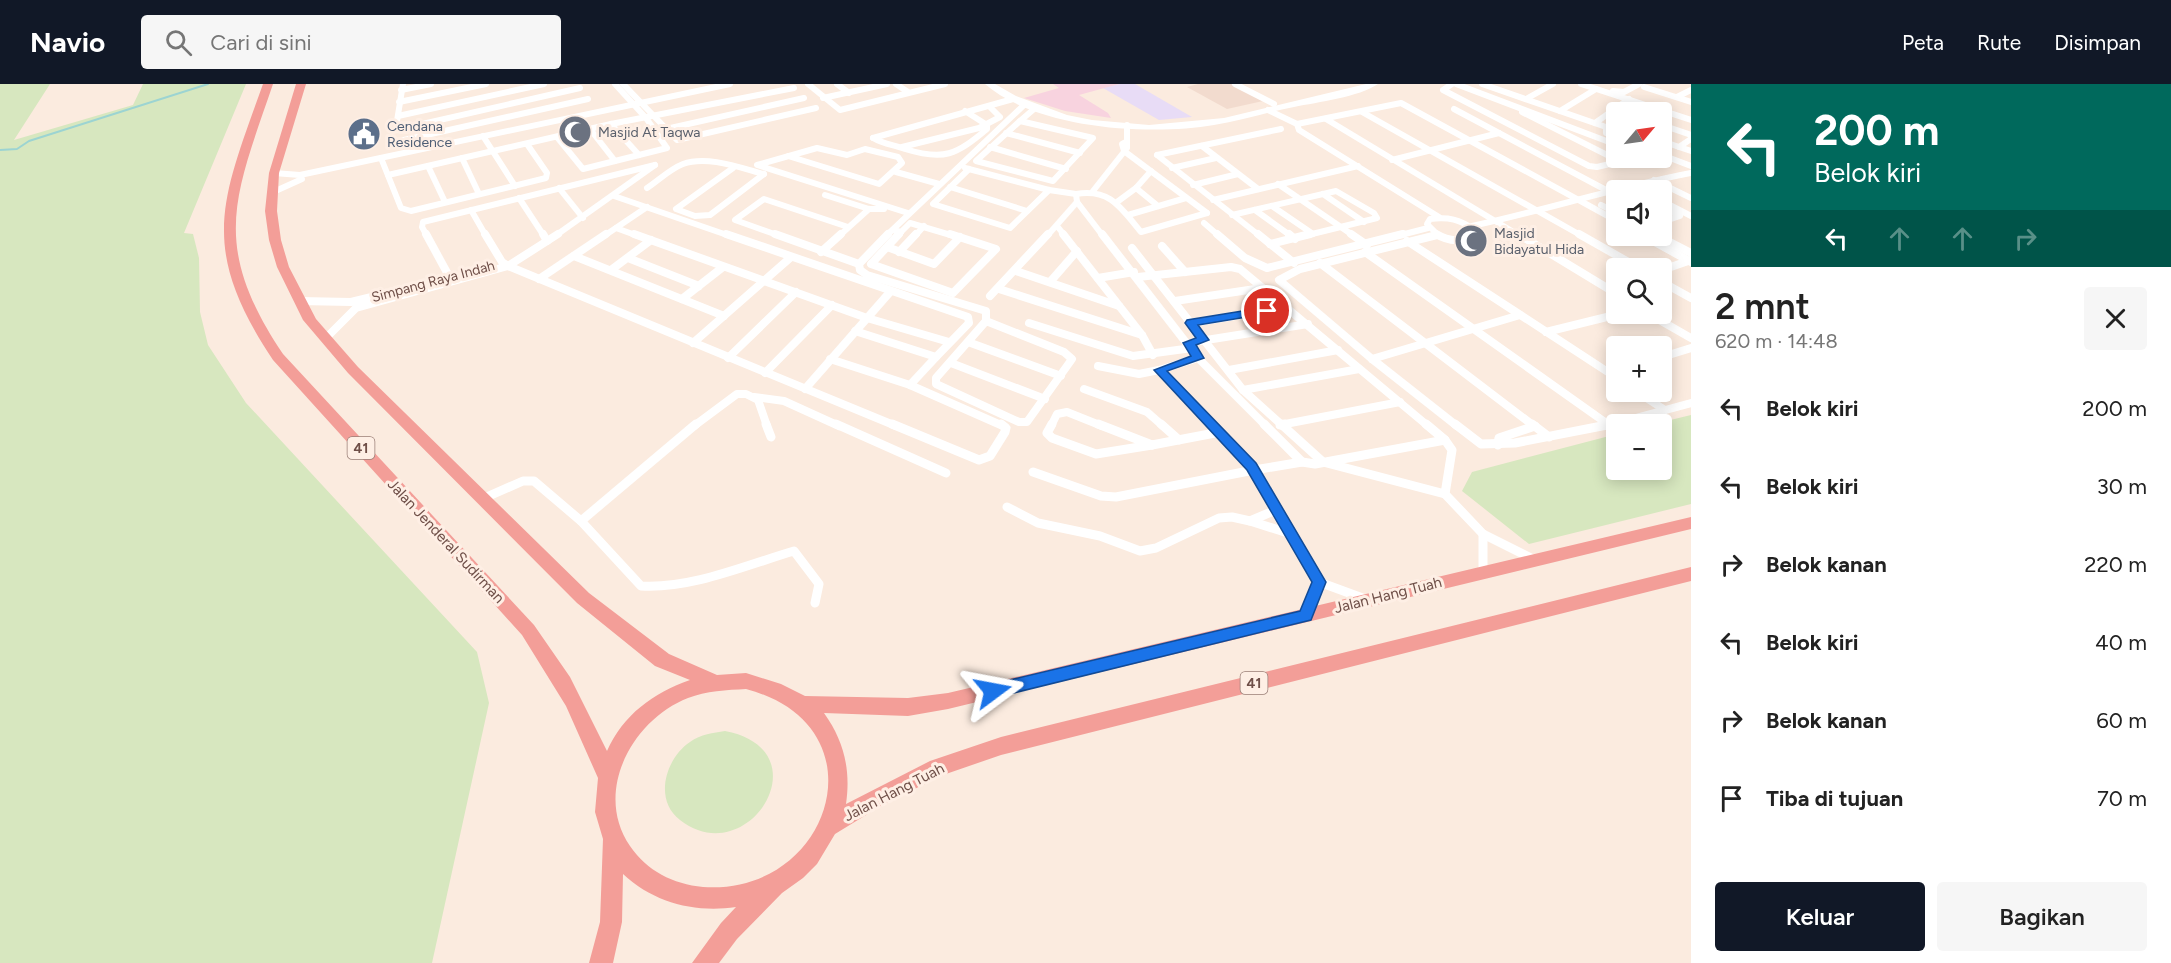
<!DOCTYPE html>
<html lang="id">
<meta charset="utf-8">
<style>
:root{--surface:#fff;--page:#f6f6f6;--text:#222;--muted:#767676;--accent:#111827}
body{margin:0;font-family:Figtree,sans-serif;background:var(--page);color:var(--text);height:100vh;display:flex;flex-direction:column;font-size:22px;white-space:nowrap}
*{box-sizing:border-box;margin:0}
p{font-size:20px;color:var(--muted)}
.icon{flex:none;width:33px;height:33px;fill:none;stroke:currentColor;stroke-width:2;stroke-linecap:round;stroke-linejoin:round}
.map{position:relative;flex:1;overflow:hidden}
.details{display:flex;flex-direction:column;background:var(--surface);width:480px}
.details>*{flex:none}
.banner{background:#00695c;color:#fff;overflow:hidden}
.needle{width:39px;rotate:61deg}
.buttons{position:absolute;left:1606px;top:18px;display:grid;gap:12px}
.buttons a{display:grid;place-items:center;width:66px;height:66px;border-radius:6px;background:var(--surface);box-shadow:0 3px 15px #0003;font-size:30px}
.pin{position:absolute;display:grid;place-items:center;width:51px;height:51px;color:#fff;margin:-26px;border:3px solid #fff;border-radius:50%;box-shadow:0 2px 6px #0007}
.me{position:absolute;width:66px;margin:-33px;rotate:77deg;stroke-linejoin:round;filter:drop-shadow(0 0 4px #0008)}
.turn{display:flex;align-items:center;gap:21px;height:126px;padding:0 24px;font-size:27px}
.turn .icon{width:78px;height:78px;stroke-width:2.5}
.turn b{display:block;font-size:42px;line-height:51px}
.lanes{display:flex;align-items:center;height:57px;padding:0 24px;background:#0003;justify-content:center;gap:30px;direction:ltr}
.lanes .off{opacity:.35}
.round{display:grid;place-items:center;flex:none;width:63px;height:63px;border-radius:6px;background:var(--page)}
.overview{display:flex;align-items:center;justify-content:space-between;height:102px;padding:0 24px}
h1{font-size:36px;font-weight:600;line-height:45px}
.action{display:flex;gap:12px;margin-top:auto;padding:12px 24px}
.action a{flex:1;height:69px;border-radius:6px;background:var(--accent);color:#fff;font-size:24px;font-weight:600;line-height:69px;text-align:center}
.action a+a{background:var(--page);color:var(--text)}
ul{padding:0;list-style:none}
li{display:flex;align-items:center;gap:18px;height:78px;padding:0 24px}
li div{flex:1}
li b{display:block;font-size:22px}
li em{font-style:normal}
header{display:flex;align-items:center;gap:36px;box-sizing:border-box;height:84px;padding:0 30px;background:var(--accent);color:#fff}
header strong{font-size:28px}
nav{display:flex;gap:33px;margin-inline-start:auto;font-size:21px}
.search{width:420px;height:54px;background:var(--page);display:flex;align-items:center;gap:15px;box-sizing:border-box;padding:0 21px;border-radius:6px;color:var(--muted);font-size:22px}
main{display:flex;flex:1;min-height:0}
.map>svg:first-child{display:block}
.residential{fill:#f2dbce}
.education{fill:#e8dcf6}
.medical{fill:#f8d3df}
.green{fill:#d7e7bf}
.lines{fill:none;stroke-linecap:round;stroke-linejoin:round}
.stream{stroke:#9cd4d2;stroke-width:2}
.street-far2{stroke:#fff;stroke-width:6}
.street-far1{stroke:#fff;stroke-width:8}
.street{stroke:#fff;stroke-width:9}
.secondary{fill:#fff;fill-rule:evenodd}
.highway{fill:#f39e98;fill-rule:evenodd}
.route{fill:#1a73e8;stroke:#114b97;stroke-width:1.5}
.labels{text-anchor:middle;stroke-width:6;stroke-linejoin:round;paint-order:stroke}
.far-service-label{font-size:14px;fill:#4e5e75;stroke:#feefe5;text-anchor:start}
.far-worship-label{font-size:14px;fill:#5b616d;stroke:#feefe5;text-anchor:start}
.far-street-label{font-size:14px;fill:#6f4f48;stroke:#feefe5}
.shield{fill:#feefe5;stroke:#9a7f77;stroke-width:1.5}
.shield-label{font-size:14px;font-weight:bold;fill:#6f4f48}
.street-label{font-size:15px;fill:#6f4f48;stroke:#feefe5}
</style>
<header>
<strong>Navio</strong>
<div class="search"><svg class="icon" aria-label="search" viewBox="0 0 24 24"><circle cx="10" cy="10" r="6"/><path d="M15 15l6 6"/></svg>Cari di sini</div>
<nav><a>Peta</a><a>Rute</a><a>Disimpan</a></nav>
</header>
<main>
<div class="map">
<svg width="1691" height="879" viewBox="0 0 1691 879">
<rect width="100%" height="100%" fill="#fbebdf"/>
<!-- residential -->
<polygon class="residential" points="1198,0 1231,0 1263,17 1227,25 1187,3"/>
<!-- education -->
<polygon class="education" points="1119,0 1135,0 1192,33 1159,36 1103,4"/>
<!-- medical -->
<polygon class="medical" points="1053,0 1119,0 1079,11 1108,29 1111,34 1065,27 1024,14 1059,4"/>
<!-- green -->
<g class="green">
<polygon points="0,0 50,0 14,56 133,21 143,0 246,0 184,149 193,150 199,174 200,228 208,261 246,319 477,568 489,619 432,879 0,879"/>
<polygon points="1691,331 1691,420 1529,460 1462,407 1472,388 1617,350 1617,386 1662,386 1662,340 1654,340"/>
<path d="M725,647C825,666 748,789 680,736C653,715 666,674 690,658C701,650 713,649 725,647Z"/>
</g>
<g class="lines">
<!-- stream -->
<polyline class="stream" points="0,66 17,65 29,57 208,0"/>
<!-- street-far2 -->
<g class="street-far2">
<polyline points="623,0 677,56 816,24"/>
<polyline points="808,0 840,26 945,0"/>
<polyline points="837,0 849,9"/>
<polyline points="896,0 908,8"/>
<polyline points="1235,0 1274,20"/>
<polyline points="1452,0 1443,6 1589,82 1597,83 1635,74"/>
<polyline points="1456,0 1617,61"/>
<polyline points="1482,0 1606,43 1606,49 1615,53"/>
<polyline points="1581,0 1691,36"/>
<polyline points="1644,3 1691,18"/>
<polyline points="401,6 431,0"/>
<polyline points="1613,7 1624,8 1639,0"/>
<polyline points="1677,13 1691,6"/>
<polyline points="823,14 887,0"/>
<polyline points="1526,15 1553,0"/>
<polyline points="399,18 486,0"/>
<polyline points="1454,25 1606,106"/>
<polyline points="1268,26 1297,40 1299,46 1439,133"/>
<polyline points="1560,27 1596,5"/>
<polyline points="1362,28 1582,152"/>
<polyline points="1522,28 1621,78"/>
<polyline points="398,32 544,0"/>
<polyline points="1326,35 1520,152"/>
<polyline points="397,37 403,0"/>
<polygon points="1020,37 1093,54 1053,97 976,77"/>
<polyline points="1020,37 1034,25"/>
<polyline points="1595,39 1629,15"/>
<polyline points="611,40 639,71"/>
<polyline points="1297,40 1401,19 1617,137"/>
<polyline points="1662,41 1691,51"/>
<polyline points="590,45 615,77"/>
<polyline points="666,45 804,14"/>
<polyline points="396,46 580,4"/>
<polyline points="1006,49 1080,69"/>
<polyline points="483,52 515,102"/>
<polyline points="557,53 583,85 667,64 646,34 615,0"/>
<path d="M873,54C883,60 894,61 905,65C944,77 956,71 987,45V41L965,27"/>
<polyline points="873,54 1013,15"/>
<polyline points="1691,55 1679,63 1691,67"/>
<polyline points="1662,57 1679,63"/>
<polyline points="395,58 588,15"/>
<polyline points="1126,58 1122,60 1124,67 1207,129"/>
<polyline points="1202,62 1258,105"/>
<polyline points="902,63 979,44 1000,33 990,23"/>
<polyline points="990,63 1066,85"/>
<polyline points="1157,71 1260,152"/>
<polyline points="1157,71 1281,45"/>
<polyline points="1662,71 1691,82"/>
<polyline points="788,72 879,100 902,79 898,73 865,65 847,71 817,64 757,81 908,129"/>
<polyline points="381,74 401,124 411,127 546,94 547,89 527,60"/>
<polyline points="462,74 479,110"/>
<polyline points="1392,76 1499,49"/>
<polyline points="428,82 445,118"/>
<polyline points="733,84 676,125 695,132 710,131 764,90"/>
<polyline points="965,84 1049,106 1076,110"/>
<polyline points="1172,84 1216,74"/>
<polyline points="969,85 933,120 1010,144 1049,106"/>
<polyline points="896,88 939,100"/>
<polyline points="274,89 300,91 730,0"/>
<polyline points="388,91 611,40 794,4"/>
<polyline points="1654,96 1691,114"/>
<polyline points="1278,100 1354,152"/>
<polyline points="1193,101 1238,90"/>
<polyline points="950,103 1027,127"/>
<polyline points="559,104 583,134"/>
<path d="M647,104C659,96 670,85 683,80C707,71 741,84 764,90"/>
<polyline points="1136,104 1158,122"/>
<polyline points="1093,107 1127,64 1127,41"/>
<polyline points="271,109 302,95"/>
<polyline points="1323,110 1364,138"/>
<polyline points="825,111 869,125 884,125"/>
<polyline points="614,112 730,152"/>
<polyline points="519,114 544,152"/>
<polyline points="1213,116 1358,82"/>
<polyline points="1662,117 1691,132"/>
<polyline points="1117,118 1136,104 1151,87"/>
<polyline points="1601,121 1617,129"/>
<polyline points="1272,122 1313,150"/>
<polyline points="1662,123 1680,132 1662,138"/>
<polyline points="471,126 486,152"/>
<polyline points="1255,126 1291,152"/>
<polyline points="1128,131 1186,114"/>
<polyline points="1232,131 1336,107 1374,129 1377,134 1304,152"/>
<polyline points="1204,139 1219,152"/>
<polyline points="1057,142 1065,152"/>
<path d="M1472,142C1546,126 1617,103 1691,89"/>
<polyline points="616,144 638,152"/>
<polyline points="893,146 901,148"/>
<polyline points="901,148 910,139 954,152"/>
<polyline points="427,152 422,143 423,138 655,81"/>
<polyline points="555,152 655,81"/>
<polyline points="604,152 647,123"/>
<polyline points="780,152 735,136 764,115 848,143"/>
<polyline points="839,152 869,125"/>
<polyline points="886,152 1024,21"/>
<polyline points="897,152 901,148"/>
<polyline points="915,152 924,142"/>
<polyline points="1047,152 1077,118"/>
<path d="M1103,152L1077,118L1076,110C1110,104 1121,124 1141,148L1207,129"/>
<polyline points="1397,152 1428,144"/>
<polyline points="1434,152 1437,151"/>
<path d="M1439,152L1427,140L1430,135C1449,133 1459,135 1475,146V152"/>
</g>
<!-- street-far1 -->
<g class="street-far1">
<polyline points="426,150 450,194"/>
<polyline points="485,150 502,178 508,182 896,342"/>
<polyline points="543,150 547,157"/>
<polyline points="634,150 867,234 949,258"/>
<polyline points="726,150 968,233 969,239 936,273"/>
<polyline points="775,150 859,180"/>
<polyline points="888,150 859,180 860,186 867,191 986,227 986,237"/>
<polyline points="899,150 871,180 953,209 996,165 950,150"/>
<polyline points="1063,150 1142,251 1153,271"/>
<polyline points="1102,150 1198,274"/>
<polyline points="1217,150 1245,174 1267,184 1403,150"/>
<polyline points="1258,150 1294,179"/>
<polyline points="1289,150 1295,155"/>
<polyline points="1351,150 1367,161"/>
<path d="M1436,150C1448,157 1465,160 1475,150"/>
<polyline points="1518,150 1617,210"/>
<polyline points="1579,150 1639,184"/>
<polyline points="1437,151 1300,185 1279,196 1372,275 1457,342"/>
<polyline points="1644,152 1691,178"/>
<polyline points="1658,152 1691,169"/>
<polyline points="1407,157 1617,294"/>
<polyline points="1270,160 1310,150"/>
<polyline points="1162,162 1185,188"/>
<polyline points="887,163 934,180 960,153"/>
<polyline points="1132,164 1243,306 1283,342"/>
<polyline points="821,168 841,150"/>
<polyline points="899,168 916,150"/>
<polyline points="1365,168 1609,341"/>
<polyline points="574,172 724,232"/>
<polyline points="628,174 699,202"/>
<polyline points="1320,179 1534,342"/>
<polyline points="611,186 651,156"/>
<polyline points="1662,186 1691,176"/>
<polyline points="1016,187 1119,222"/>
<polyline points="1138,193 1231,183 1240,185 1428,342"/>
<polyline points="1098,194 1134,188"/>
<polyline points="539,195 606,150"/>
<polyline points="1050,198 1077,167"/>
<polyline points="1662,198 1691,214"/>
<polyline points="999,205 1142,251"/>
<polyline points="990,212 1048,150"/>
<polyline points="682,215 723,183"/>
<polyline points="299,217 351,218 380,211"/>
<polyline points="1175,217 1262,204"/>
<polyline points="1649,230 1691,254"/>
<polygon points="986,237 1064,268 1072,275 1027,338 1019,338 936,300 936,294"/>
<polyline points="1029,239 1133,272 1192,264"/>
<polyline points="1191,239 1286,224"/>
<polyline points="855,247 936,273 910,301"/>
<polyline points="1546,248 1619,230"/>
<polyline points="325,255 356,224 508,182 558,150"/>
<polyline points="1200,257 1308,240"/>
<polyline points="968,258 1061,292"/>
<polyline points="693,259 790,174"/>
<polyline points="1662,273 1691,264"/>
<polyline points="728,274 796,208"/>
<polyline points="1198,274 1266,342"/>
<polyline points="1198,274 1159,286 1212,342"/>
<polyline points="830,275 910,301 1003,342"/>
<polyline points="1372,275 1520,231"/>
<polyline points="951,279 1045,315"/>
<polyline points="1098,282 1139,290 1159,286"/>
<polyline points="1229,286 1338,266"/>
<polyline points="765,289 832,221"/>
<polyline points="805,305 890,208"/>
<polyline points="1084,305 1147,328 1163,342"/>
<polyline points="1243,306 1359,285"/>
<polyline points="1637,308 1665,326"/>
<polyline points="754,313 784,317 839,342"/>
<polyline points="1280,341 1400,318"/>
<polyline points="694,342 737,310 746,310 758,316 767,342"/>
<polyline points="1051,342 1057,330 1067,328 1102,342"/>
<polyline points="1606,342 1691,319"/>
</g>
<!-- street -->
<g class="street">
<polyline points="766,340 771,353"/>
<polyline points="836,340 946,389"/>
<polyline points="892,340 979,376 990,372 1005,348 1006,344 1001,340"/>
<polyline points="1052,340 1047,349 1052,354 1096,370 1152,361"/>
<polyline points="1098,340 1152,361"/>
<polyline points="1161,340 1179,356"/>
<polyline points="1210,340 1254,386 1302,378 1264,340"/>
<polyline points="1281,340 1323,378 1445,410"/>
<polyline points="1426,340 1445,356 1452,366 1445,410 1483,450 1533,475"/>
<polyline points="1455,340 1481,360 1515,359 1612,340"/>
<polyline points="1532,340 1549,353"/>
<polyline points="1280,341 1285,340"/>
<polyline points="1152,361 1220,348"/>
<polyline points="1498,361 1499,354 1535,342"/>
<polyline points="1302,378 1315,380 1445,356"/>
<polyline points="1033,388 1101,412 1116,413 1254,386 1319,498 1368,516"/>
<path d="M482,415L523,397H534L581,437L641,502C692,505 746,481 794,467L819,500L815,519"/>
<polyline points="1007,423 1038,439 1100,452 1140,467 1156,464 1219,434 1232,433 1250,437 1291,450"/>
<polyline points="581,437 696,340"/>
<polyline points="1250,437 1278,425"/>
<polyline points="1483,450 1483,488"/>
<polyline points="1305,531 1319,498"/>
</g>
<!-- secondary -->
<path class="secondary" d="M985,0H995L1016,12L1067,31L1092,36L1149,41L1224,34L1366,0H1378C1359,13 1318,18 1294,23C1267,28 1241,37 1214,41C1149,52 1037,45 985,0Z"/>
<!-- highway -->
<path class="highway" d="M263,0H273C234,114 210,161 283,270L534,541L570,593L607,667C623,631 653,609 690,596L655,582L577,519L348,289L303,236L277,183L269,156L265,127L269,89L296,0H306L279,89L277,127L281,156L289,183L316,235L358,283L589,509L669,570L717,591L746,589L781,600L805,612L908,614L948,609L1691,433V445L948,625L908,632L824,629C844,657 851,686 846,720L930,677L1001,653L1691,483V497L1001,671L943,691L884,720L835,750L817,780L803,794L782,809L737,855L719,879H692L721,839L736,823C695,829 654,819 623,790L622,838L613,879H589L600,838L603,755L595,728L598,694L566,622L522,551L273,276C198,163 221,118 263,0ZM746,605C886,642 831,812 703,803C673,800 647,787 630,762C593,708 632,636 688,614C706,607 727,606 746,605Z"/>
</g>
<!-- route -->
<polygon class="route" points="1267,223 1273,227 1271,229 1198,241 1209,256 1196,261 1204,274 1167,287 1256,379 1326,498 1311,536 993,614 987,612 985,607 987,602 993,600 1300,527 1312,498 1247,386 1154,286 1191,272 1183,259 1196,254 1185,239 1187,236"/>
<!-- icons -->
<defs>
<symbol id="mosque-disc" viewBox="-11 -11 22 22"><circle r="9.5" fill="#6b7280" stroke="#feefe5"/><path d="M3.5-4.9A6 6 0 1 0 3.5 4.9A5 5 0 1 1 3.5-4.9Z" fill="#fff"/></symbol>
<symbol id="civic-disc" viewBox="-11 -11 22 22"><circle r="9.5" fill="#5c6f8a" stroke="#feefe5"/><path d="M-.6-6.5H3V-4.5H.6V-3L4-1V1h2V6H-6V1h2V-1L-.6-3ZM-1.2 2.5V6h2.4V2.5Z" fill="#fff"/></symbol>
</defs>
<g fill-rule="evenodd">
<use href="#mosque-disc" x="556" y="29" width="38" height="38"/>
<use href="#civic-disc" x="345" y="31" width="38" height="38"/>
<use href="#mosque-disc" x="1452" y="138" width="38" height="38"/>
</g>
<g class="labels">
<!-- far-service labels -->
<g class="far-service-label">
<text x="387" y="47">Cendana<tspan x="387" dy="16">Residence</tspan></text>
</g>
<!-- far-worship labels -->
<g class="far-worship-label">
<text x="598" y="53">Masjid At Taqwa</text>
<text x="1494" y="154">Masjid<tspan x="1494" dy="16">Bidayatul Hida</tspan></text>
</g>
<!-- far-street labels -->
<g class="far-street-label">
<text transform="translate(433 197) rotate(-15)" y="5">Simpang Raya Indah</text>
</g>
<!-- shield labels -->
<g class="shield">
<rect x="347.5" y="353" width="27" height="22" rx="4.5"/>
<rect x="1240.5" y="588" width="27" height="22" rx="4.5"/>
</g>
<g class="shield-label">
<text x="361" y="369">41</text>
<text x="1254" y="604">41</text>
</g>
<!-- street labels -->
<g class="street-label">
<text transform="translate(446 457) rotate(47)" y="5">Jalan Jenderal Sudirman</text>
<text transform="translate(1388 511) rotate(-14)" y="5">Jalan Hang Tuah</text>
<text transform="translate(894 708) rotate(-27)" y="5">Jalan Hang Tuah</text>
</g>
</g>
</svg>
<div class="buttons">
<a><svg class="needle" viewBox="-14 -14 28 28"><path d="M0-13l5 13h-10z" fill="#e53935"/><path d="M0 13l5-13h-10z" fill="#767676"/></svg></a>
<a><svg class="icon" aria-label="sound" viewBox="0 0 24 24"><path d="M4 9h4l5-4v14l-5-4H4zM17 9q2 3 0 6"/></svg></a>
<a><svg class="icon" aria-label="search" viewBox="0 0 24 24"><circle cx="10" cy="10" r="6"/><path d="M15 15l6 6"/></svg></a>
<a>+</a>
<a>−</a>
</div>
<div class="pin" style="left:1267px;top:227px;background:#d93025"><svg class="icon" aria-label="arrive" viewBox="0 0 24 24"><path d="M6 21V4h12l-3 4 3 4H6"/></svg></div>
<svg class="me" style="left:993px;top:607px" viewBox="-20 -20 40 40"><path d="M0-17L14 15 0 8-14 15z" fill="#1a73e8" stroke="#fff" stroke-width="4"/></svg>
</div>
<section class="details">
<div class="banner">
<div class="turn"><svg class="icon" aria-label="left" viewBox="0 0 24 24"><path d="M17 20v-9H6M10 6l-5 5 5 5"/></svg><div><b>200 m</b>Belok kiri</div></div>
<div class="lanes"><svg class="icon" aria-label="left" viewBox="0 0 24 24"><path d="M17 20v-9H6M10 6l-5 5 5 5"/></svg><svg class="icon off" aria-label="ahead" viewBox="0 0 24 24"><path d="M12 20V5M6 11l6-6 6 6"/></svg><svg class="icon off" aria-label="ahead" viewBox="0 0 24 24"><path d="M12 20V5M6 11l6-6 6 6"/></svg><svg class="icon off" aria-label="right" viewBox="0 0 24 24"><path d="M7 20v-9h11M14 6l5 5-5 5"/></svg></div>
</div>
<div class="overview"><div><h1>2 mnt</h1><p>620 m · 14:48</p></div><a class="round"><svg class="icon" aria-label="close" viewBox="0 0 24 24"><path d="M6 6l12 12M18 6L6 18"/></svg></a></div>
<ul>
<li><svg class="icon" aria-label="left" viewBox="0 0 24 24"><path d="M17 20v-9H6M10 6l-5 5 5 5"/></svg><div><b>Belok kiri</b></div><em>200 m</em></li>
<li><svg class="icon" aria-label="left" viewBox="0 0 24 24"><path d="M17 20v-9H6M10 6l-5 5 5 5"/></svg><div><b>Belok kiri</b></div><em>30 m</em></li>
<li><svg class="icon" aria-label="right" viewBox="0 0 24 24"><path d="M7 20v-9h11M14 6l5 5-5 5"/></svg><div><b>Belok kanan</b></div><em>220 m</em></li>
<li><svg class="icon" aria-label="left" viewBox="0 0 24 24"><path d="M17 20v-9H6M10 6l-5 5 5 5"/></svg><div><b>Belok kiri</b></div><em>40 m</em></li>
<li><svg class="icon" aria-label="right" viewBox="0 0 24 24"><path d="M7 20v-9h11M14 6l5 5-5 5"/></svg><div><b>Belok kanan</b></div><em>60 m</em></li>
<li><svg class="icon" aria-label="arrive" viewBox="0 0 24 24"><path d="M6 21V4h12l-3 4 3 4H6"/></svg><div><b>Tiba di tujuan</b></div><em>70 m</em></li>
</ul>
<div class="action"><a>Keluar</a><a>Bagikan</a></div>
</section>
</main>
